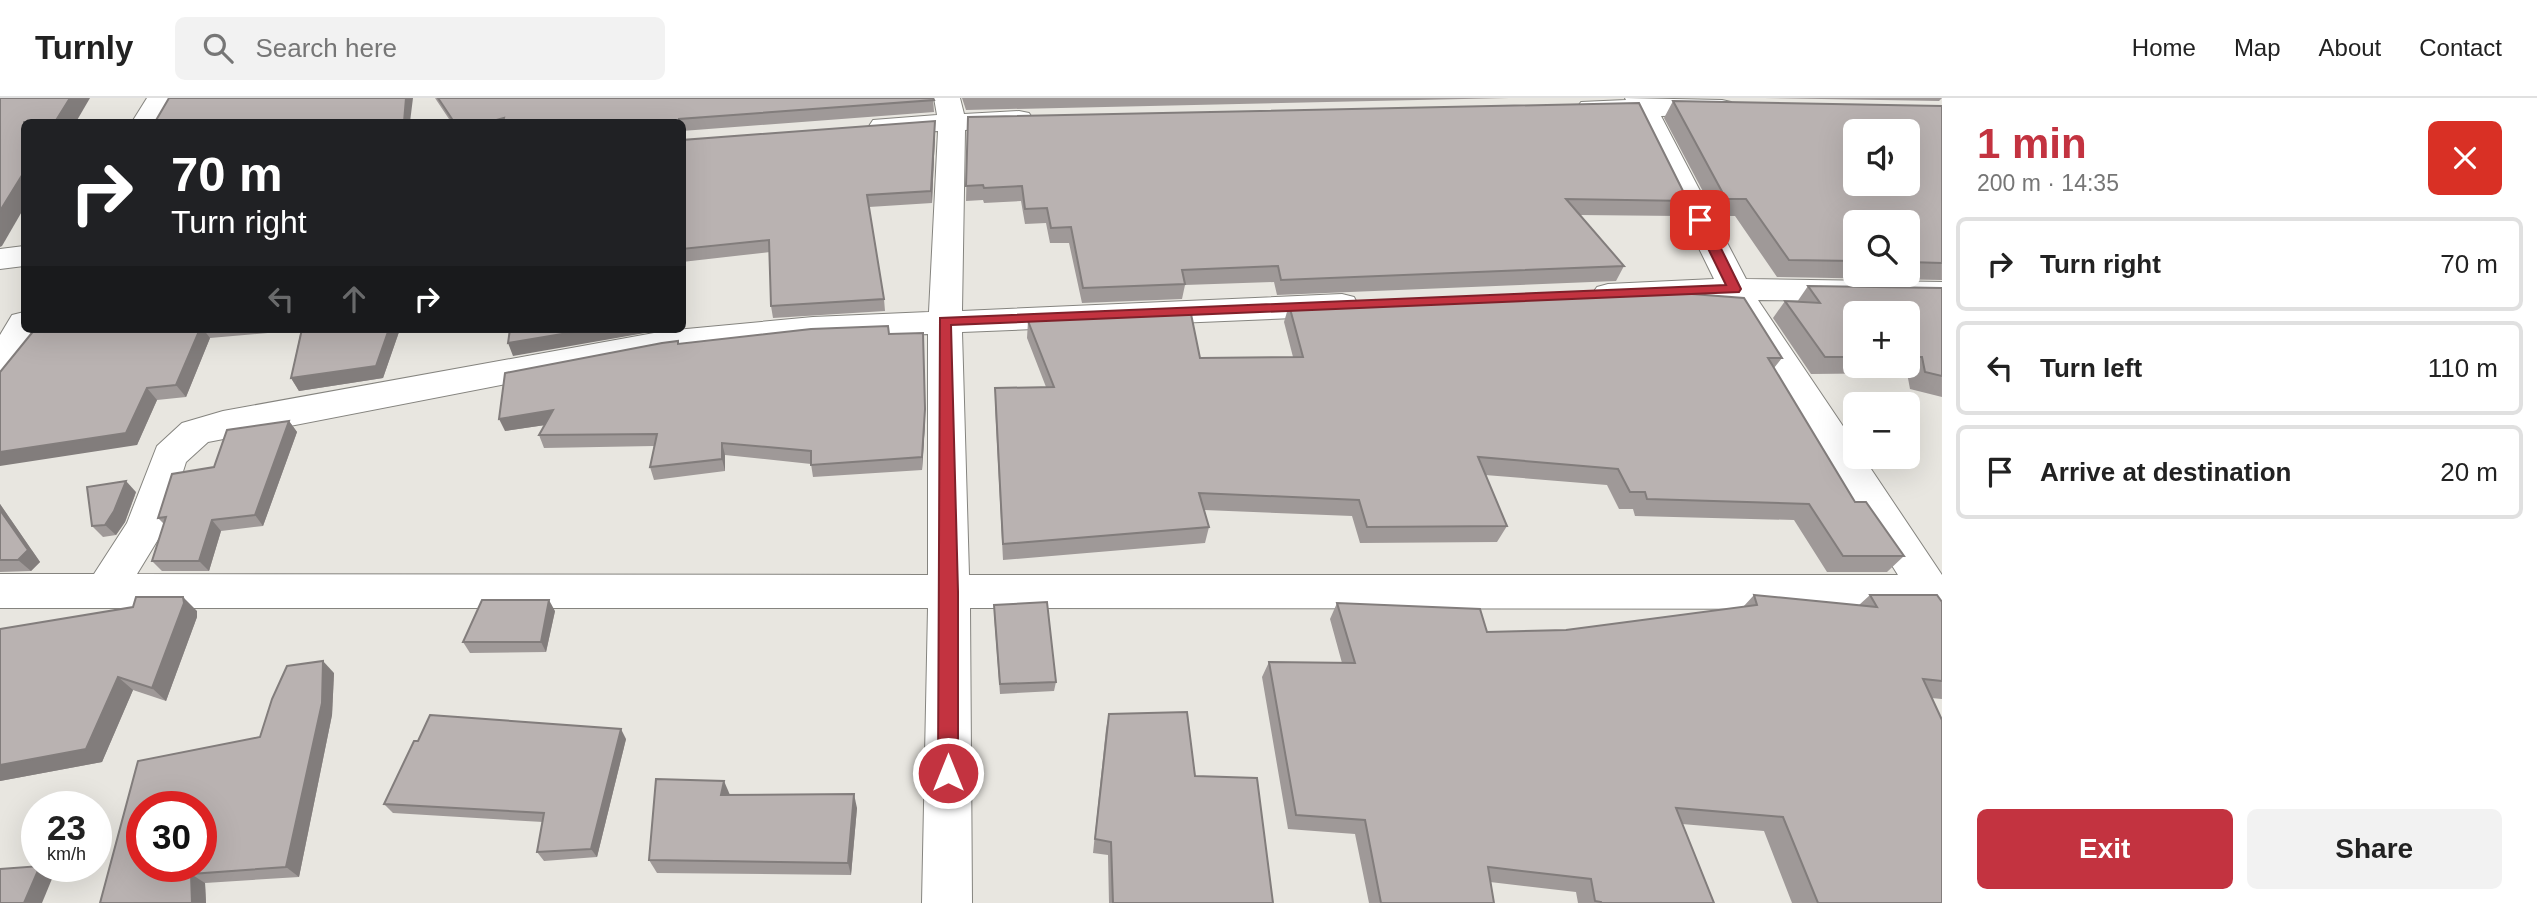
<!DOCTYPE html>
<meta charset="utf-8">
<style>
:root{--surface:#fff;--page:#f2f2f2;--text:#222;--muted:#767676;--line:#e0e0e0;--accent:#c33340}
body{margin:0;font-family:Arial,sans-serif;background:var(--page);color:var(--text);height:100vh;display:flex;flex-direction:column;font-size:26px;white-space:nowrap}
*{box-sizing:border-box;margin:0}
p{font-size:23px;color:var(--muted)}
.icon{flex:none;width:38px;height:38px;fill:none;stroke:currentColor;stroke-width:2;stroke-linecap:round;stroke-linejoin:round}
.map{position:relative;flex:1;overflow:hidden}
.details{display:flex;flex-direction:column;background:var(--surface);width:595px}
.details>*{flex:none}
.guide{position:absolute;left:21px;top:21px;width:665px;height:214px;border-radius:10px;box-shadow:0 7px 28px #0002;background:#202124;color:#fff;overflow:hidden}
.tools{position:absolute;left:1843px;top:21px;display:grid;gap:14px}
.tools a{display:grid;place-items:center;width:77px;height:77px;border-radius:10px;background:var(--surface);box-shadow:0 7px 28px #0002;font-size:35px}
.speed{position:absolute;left:21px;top:693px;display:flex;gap:14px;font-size:35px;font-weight:700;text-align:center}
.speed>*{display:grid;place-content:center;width:91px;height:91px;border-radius:50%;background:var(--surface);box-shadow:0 7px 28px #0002;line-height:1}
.speed small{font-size:18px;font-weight:400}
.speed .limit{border:10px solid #d22;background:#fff;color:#111}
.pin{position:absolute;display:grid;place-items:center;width:60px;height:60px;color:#fff;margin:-30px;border-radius:14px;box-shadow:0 4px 10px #0006}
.me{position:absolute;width:77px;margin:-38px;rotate:0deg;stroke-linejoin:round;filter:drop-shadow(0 0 5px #0008)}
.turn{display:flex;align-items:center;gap:24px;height:147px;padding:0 35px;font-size:32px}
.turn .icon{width:91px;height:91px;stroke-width:2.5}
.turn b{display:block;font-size:49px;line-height:60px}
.lanes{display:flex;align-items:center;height:66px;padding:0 35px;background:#0003;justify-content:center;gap:35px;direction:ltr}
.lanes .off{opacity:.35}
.round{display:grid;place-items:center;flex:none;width:74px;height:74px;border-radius:10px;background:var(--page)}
.overview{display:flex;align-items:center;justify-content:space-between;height:119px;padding:0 35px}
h1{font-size:42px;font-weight:600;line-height:52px;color:var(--accent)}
.primary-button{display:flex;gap:14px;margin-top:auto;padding:14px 35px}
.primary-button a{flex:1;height:80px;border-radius:10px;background:var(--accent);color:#fff;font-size:28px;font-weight:600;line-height:80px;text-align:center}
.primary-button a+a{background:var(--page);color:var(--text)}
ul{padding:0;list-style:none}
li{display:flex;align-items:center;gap:21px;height:94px;margin:0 14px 10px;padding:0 21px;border:4px solid var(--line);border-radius:10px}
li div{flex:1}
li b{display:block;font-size:26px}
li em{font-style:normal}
header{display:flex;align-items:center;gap:42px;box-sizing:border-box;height:98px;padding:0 35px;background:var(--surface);border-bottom:2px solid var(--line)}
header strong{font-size:33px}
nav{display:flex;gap:38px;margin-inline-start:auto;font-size:24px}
.search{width:490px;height:63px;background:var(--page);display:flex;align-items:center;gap:18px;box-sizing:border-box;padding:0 24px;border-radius:10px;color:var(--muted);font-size:26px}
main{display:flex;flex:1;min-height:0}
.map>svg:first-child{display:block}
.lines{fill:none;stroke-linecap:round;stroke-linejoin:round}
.street-casing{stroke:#85847f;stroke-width:2}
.street{fill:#fff;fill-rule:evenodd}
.wall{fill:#9f9998;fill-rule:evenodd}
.shaded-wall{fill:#827d7c}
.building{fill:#b9b2b1;stroke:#827d7c;stroke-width:2;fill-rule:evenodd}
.route{fill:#c33340;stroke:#7f212a;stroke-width:2}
</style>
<header>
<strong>Turnly</strong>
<div class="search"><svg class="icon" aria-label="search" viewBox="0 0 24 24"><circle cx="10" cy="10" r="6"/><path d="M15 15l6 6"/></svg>Search here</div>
<nav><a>Home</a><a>Map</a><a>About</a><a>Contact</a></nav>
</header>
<main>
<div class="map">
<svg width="1942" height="805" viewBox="0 0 1942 805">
<rect width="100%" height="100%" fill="#e8e6e0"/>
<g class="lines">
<defs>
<g id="street">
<polygon points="147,0 173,0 158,24 132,24"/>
<path d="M934,0H960L964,16L1019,13L1029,15L1033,21L1029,27L965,32L962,213L1342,196L1354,199L1358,207L1354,215L1342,218L962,234L969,477H1898L1726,202L1608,206L1597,203L1592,196L1597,189L1608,186L1714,181L1634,18L1581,16L1577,10L1581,4L1626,2L1625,0L1722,2L1731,4L1735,10L1731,16L1661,18L1746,181L1942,184V204L1758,202L1855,346V359H1863L1942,477V528L1927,523L1919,511L970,510L972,805H922L928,510H0V476H94L127,425L157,348L182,325L223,313L665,233L813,219L929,214L938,33L883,36L873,34L869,28L873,22L937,17ZM928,236V477L137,476L165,430L186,364L208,344L665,255L813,241Z"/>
<polygon points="24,148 24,168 0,171 0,151"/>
<polygon points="24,214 24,231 37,231 12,274 0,278 0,237 12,217"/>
</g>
</defs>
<!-- street casing -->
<use href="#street" class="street-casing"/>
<!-- street -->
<use href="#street" class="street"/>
</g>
<!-- wall -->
<g class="wall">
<polygon points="435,0 933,0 934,14 682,33 682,24 451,24"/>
<polygon points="962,0 1509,0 966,12"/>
<polygon points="1764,0 1942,0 1939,3"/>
<path d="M1673,3L1942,8V182L1777,179L1735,118H1716L1664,20ZM1855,124H1908V177H1855Z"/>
<polygon points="968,19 1688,103 1679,118 1579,117 1624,168 1616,183 1277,197 1274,184 1185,187 1182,201 1082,205 1069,145 1050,145 1046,125 1025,126 1021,103 984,105 983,102 966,103"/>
<polygon points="935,35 932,105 869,109 884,201 885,213 773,220 771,208 770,154 682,164 682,42"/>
<path d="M1808,188L1942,190V299L1910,291L1907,275L1811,276L1773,220L1785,203L1797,204ZM1855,215H1908V268H1855Z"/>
<polygon points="1289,207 1782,260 1774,270 1855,404 1904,458 1887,474 1827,474 1794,422 1635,418 1633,411 1619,411 1607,387 1485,377 1507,428 1497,444 1360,445 1352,418 1204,412 1209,429 1205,445 1003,462 995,307 995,290 1046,289 1027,240 1028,223 1089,219 1089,215 1200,260 1293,259 1284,224"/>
<polygon points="35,231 400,231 383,280 299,293 291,280 301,232 210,240 186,299 157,302 137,347"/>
<polygon points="889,236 925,324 922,372 813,379 811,366 725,357 725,373 654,382 650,369 654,348 544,350 539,337 545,327 505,333 679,246"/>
<polygon points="289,323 297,334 263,428 221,433 209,473 162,473 152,463 164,426 158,420 214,369"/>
<polygon points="136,394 125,424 116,437 103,439 92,428"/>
<polygon points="0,406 40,464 31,473 0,474"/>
<polygon points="1754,497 1859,507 1870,497 1942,504 1942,601 1931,600 1942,805 1792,805 1764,733 1682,726 1714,805 1578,805 1576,794 1490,784 1494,805 1369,805 1355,736 1288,731 1262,579 1269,564 1342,565 1330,521 1337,505 1487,534 1566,532 1743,509"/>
<polygon points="994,507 1056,584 1054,593 1000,596 994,517"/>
<polygon points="197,513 197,519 166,603 133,592 102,664 0,683 0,531"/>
<polygon points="555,513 546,554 470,555 463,544"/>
<polygon points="334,575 332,617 299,779 205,785 206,805 100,805 260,639"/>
<polygon points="1109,616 1195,678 1273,805 1109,805 1108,757 1093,755 1106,631"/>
<polygon points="626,641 597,759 544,763 537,754 543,724 393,715 384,706"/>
<polygon points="729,697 857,710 851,777 657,775 649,762"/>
</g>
<!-- shaded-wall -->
<g class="shaded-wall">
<polygon points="70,0 90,0 76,24 55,24"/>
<polygon points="406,0 413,0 410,24 404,24"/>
<polygon points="504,20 506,24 489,24"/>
<polygon points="935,23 935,35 932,105 931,93"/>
<polygon points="24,74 24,110 2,148 0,149 0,113"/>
<polygon points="200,231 203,231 210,240 186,299 176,287"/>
<polygon points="389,231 400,231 383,280 299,293 291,280"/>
<polygon points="592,231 668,231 513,258 508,245"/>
<polygon points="923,235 925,324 922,372 922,359"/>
<polygon points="147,290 157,302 137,347 0,368 0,354"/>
<polygon points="553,312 559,325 505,333 499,321"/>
<polygon points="289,323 297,334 263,428 255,417"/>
<polygon points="722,345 725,357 725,373 722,361"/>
<polygon points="126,383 136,394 125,424 116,437 105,427"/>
<polygon points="0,406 40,464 31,473 18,462 0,412"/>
<polygon points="212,422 221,433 209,473 199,463"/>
<polygon points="183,499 197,513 197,519 166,603 152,590"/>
<polygon points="549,502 555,513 546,554 541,544"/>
<polygon points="323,563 334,575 332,617 299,779 286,769"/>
<polygon points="118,579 133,592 102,664 0,683 0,667"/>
<polygon points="621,631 626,641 597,759 591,751"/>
<polygon points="724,683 730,697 721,697"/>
<polygon points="854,696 857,710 851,777 848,765"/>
<polygon points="40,768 54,776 42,805 24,805"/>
<polygon points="191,776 205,785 206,805 192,805"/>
</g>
<!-- building -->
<g class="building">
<polygon points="0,0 70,0 55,24 24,24 24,74 0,113"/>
<polygon points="169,0 406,0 404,24 155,24"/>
<polygon points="438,0 933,0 934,2 679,21 679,24 503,24 504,20 489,24 454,24"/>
<path d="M1673,3L1942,8V165L1908,164V124H1855V163L1789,162L1746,101H1726ZM1855,33H1908V86H1855Z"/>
<polygon points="1639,5 1688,103 1566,101 1624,168 1281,182 1278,168 1182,172 1185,186 1083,190 1071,129 1051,130 1047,110 1025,111 1022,88 984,90 983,87 966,88 968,19"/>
<polygon points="935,23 931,93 867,97 884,201 771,208 769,142 682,151 682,42"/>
<polygon points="1808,188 1942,190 1942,278 1925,274 1922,259 1908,259 1908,215 1855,215 1855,259 1825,259 1785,203 1820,205"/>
<polygon points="1640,192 1744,200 1782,260 1768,260 1855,404 1866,404 1904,458 1843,458 1809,406 1647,401 1645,394 1630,394 1618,371 1478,359 1507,428 1367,429 1359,402 1199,395 1209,429 1003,446 995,290 1054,289 1028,223 1090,219 1089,215 1190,211 1200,260 1303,259 1289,207"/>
<polygon points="888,228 889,236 923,235 925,311 922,359 811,367 811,353 722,345 722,361 650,369 657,336 539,337 553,312 499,321 505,275 662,245 678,243 678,246 811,231"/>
<polygon points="35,231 200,231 176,287 147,290 126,335 0,354 0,274"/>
<polygon points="302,231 389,231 376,268 291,280"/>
<polygon points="510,231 592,231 508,245"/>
<polygon points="289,323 255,417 212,422 199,463 152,463 166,419 158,420 172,376 214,369 227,332"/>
<polygon points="126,383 114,413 105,427 92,428 87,389"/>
<polygon points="0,412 28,452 18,462 0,462"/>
<polygon points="1754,497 1877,509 1870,497 1937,497 1942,504 1942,583 1923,581 1942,622 1942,805 1818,805 1783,719 1676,710 1714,805 1601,805 1601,804 1595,803 1591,781 1488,769 1494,805 1381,805 1365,722 1296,717 1269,564 1355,565 1337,505 1480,511 1487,534 1566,532 1757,507"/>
<polygon points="136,499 183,499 184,505 152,590 118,579 86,651 0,667 0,531 133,509"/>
<polygon points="482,502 549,502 541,544 463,544"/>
<polygon points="1047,504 1056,584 1000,586 994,507"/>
<path d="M323,563L322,605L286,769L191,776L192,805H100L138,663L260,639L272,601L287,568ZM142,709H201V768H142Z"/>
<polygon points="1187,614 1195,678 1257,680 1273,805 1113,805 1111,744 1095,741 1109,616"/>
<polygon points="430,617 621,631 591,751 537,754 544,715 384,706 414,643 418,643"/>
<polygon points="656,681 724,683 721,697 854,696 848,765 649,762"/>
<polygon points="40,768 24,805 0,805 0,771"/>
</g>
<!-- route -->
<polygon class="route" points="1700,119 1707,122 1741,191 1739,194 951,227 958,494 958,675 955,681 948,684 941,681 938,675 940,220 1726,187 1694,122"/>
</svg>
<div class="tools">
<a><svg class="icon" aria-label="sound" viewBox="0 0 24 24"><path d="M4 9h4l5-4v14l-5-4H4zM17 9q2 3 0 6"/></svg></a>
<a><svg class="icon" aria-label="search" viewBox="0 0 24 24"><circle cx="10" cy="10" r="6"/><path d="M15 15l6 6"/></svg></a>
<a>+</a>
<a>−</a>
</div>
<div class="speed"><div>23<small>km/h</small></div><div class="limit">30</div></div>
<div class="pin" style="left:1700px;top:122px;background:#d93025"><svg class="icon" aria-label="arrive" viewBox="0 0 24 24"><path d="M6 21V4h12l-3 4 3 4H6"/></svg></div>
<svg class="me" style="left:948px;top:675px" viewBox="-20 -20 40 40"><circle r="17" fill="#c33340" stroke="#fff" stroke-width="3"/><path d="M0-11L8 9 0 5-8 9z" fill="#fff"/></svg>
<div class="guide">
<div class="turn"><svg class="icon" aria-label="right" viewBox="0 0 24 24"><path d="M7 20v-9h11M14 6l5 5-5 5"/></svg><div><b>70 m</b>Turn right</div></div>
<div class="lanes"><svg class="icon off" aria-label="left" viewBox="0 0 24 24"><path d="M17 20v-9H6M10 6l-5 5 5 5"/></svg><svg class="icon off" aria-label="ahead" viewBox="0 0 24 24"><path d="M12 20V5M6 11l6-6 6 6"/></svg><svg class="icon" aria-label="right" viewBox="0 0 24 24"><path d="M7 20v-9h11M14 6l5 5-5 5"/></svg></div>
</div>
</div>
<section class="details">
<div class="overview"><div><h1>1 min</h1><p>200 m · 14:35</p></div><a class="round" style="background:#d93025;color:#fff"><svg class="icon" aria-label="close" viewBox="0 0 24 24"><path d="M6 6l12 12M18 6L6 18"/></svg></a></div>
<ul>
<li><svg class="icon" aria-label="right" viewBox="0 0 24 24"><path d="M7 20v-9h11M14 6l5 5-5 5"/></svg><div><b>Turn right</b></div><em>70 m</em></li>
<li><svg class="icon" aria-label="left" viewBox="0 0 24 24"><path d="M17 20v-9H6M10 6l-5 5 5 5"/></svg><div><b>Turn left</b></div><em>110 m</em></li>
<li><svg class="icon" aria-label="arrive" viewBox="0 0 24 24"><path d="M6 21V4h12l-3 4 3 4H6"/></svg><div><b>Arrive at destination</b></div><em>20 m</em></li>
</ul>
<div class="primary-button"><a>Exit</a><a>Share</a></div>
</section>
</main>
